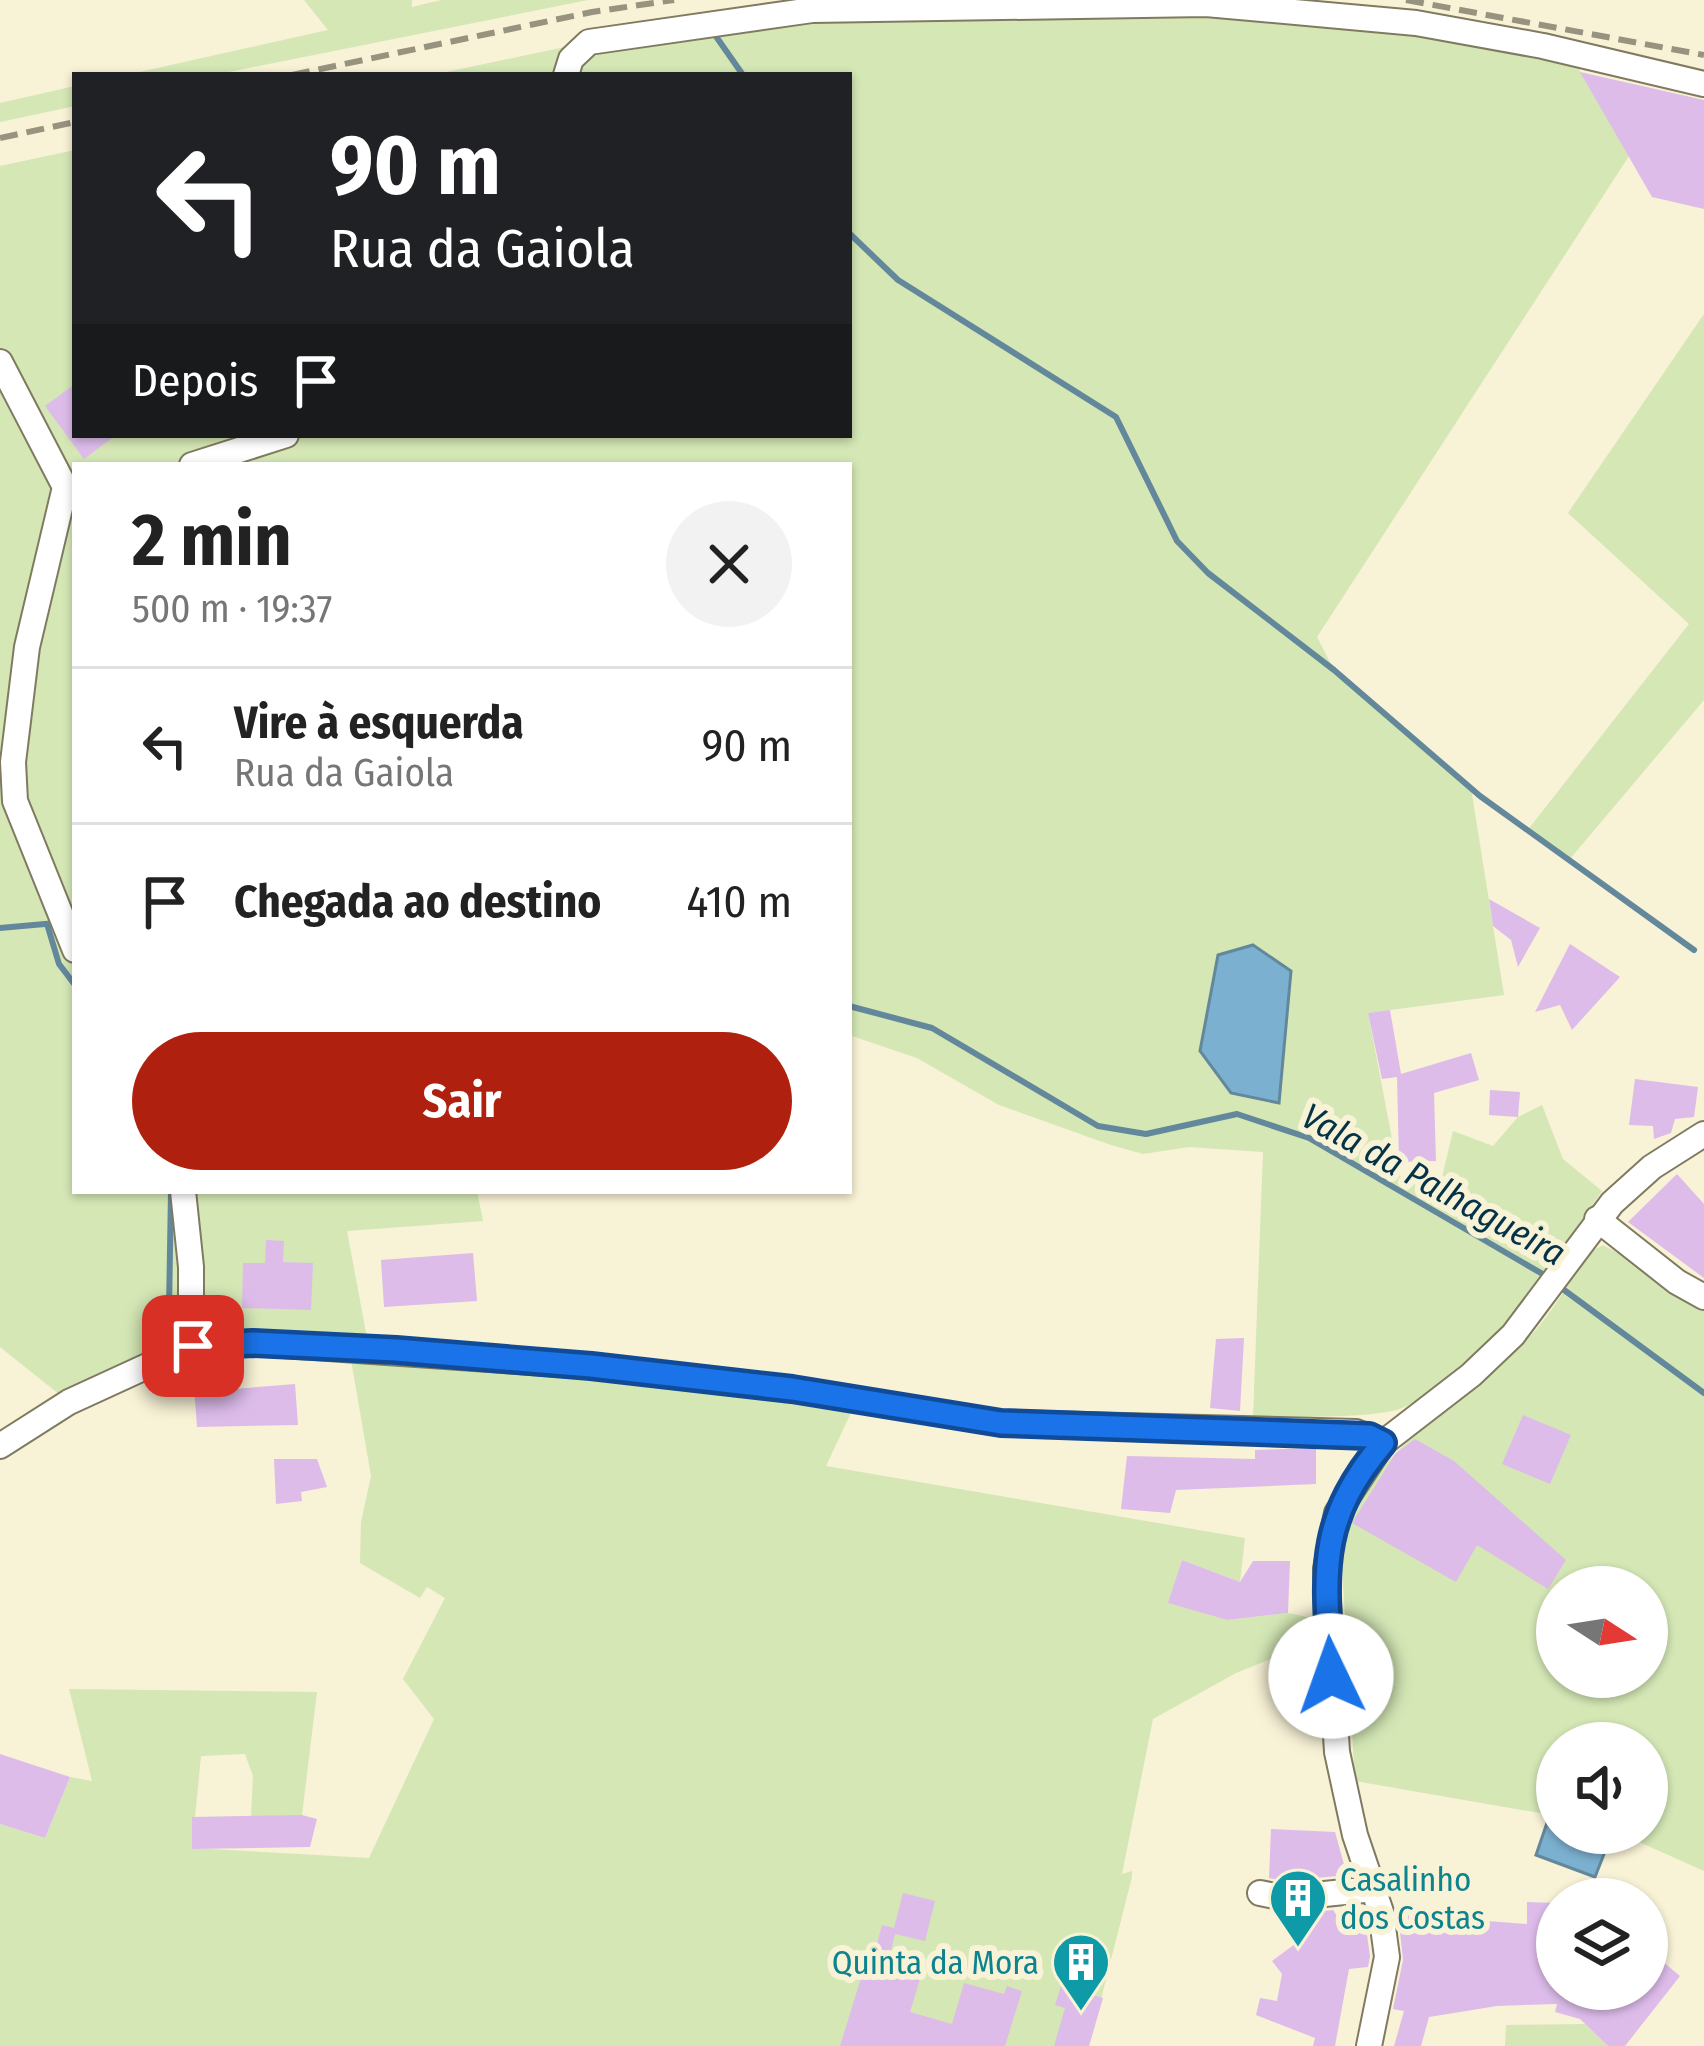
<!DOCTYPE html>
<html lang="pt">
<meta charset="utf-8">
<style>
:root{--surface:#fff;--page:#f2f2f2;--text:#222;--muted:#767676;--line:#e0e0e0;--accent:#af210e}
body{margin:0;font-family:"Fira Sans Condensed",sans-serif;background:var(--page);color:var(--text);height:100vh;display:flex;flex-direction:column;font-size:45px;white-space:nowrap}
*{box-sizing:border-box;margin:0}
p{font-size:39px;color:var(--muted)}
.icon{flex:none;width:66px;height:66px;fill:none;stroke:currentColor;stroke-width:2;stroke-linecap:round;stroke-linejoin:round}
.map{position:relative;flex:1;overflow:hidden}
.sheet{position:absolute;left:72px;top:462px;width:780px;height:732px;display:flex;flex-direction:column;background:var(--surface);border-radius:0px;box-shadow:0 3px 9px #0004}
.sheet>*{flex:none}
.top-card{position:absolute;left:72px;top:72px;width:780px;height:366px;border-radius:0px;box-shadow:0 3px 9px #0004;background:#202124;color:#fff;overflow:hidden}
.needle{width:78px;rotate:102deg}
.tools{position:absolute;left:1536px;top:1566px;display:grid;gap:24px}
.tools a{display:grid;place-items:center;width:132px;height:132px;border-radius:50%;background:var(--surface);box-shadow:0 3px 9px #0004;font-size:60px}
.pin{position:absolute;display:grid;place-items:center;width:102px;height:102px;color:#fff;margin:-51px;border-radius:24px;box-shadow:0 6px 18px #0006}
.me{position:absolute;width:132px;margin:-66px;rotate:357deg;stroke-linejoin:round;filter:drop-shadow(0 0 9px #0008)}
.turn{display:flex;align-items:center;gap:42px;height:252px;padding:0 60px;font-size:54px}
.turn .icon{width:156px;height:156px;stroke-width:2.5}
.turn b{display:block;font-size:84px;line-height:102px}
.then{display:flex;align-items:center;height:114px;padding:0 60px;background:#0003;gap:24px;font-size:45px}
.round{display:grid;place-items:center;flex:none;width:126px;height:126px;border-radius:63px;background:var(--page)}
.headline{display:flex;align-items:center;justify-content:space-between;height:204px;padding:0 60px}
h1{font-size:72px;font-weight:700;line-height:90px}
.button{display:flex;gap:24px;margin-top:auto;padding:24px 60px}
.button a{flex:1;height:138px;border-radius:72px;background:var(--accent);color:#fff;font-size:48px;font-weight:700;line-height:138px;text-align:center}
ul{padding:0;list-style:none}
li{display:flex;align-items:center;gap:36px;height:156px;padding:0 60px;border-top:3px solid var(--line)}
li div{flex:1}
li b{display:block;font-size:45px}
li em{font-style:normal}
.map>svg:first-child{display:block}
.green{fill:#d4e7b5;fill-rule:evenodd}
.water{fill:#7cb0d0;stroke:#64889b;stroke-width:3}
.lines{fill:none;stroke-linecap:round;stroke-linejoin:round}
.stream{stroke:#64889b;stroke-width:6}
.building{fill:#ddbcea}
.minor-casing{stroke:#807a61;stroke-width:28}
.minor{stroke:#fff;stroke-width:24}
.rail{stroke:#97937f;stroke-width:6;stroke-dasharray:18 9;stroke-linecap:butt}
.route-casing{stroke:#114b97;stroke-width:30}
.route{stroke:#1a73e8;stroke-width:21}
.labels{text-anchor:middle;stroke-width:12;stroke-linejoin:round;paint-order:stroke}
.culture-label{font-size:33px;fill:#0d838f;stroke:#f8f2d6;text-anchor:start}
.water-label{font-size:36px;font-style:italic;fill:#043349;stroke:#f8f2d6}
</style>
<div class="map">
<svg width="1704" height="2046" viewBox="0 0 1704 2046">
<rect width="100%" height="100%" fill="#f8f2d6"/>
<!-- green -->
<g class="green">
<polygon points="304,0 412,0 412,7 441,0 588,0 214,75 126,75 328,30"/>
<path d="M1206,4L1570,54L1629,156L1317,637L1334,670L1471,788L1504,995L1368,1013L1399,1175L1438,1194L1453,1131L1493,1146L1518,1117L1542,1105L1563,1159L1602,1191C1548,1265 1490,1370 1402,1408C1377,1419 1286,1416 1253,1418L1263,1152L1189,1147L1143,1154L1108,1144L999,1105L917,1058L849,1035V465H212L307,435H849V75H573L587,55L701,24Z"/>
<polygon points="589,42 566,75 432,75"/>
<polygon points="75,86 75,106 0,122 0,103"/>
<polygon points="75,150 75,435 286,435 192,465 75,465 75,1191 477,1191 483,1221 347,1231 369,1349 856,1402 826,1466 1245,1538 1240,1582 1182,1560 1169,1603 1227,1620 1288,1613 1307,1617 1311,1643 1236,1673 1153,1719 1122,1874 1132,1871 1132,1877 1089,2046 0,2046 0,1824 45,1838 70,1777 92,1781 69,1689 317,1692 302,1815 251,1817 253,1776 245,1754 201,1756 192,1848 369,1858 434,1719 403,1679 445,1598 427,1587 420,1598 360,1563 361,1522 371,1476 349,1348 193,1346 69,1402 0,1347 0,166"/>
<polygon points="1704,314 1704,700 1569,860 1527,831 1689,624 1568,513"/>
<path d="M1603,1245L1704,1299V1871L1619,1833H1647V1743H1557V1816L1355,1781L1341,1550C1369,1442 1463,1408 1533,1333C1556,1308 1571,1277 1592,1251ZM1557,1587H1647V1677H1557Z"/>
<polygon points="1585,2024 1608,2046 1505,2046 1506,2025"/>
</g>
<!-- water -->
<g class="water">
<polygon points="1253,945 1291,971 1279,1103 1231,1093 1200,1051 1218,955"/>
<polygon points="1549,1817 1557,1820 1557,1833 1588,1833 1609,1841 1595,1877 1536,1855"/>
</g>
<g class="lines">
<!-- stream -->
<g class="stream">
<polyline points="715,35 743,75"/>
<polyline points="849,233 898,280 1116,417 1177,541 1208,573 1334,670 1480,796 1694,950"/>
<polyline points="47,924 59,964 75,985"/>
<polyline points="0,928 56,923"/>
<polyline points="849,1006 932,1028 1098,1126 1146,1134 1237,1114 1309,1138 1546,1276"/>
<polyline points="1556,1284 1704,1393"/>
<polyline points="169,1309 171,1191"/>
</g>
</g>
<!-- building -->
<g class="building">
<polygon points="1580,72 1704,100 1704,209 1652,197"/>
<polygon points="75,384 75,435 116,435 84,459 45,406"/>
<polygon points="1489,899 1540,928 1518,967 1511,940 1493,926"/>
<polygon points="1570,944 1620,977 1572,1030 1560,1005 1535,1012"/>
<polygon points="1390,1010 1401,1074 1471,1053 1479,1080 1434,1093 1436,1161 1399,1162 1397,1077 1382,1079 1368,1013"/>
<polygon points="1635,1079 1698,1087 1694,1117 1675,1119 1671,1133 1654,1139 1653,1126 1629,1125"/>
<polygon points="1490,1090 1520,1092 1518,1117 1489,1115"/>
<polygon points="1677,1174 1704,1204 1704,1278 1628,1222"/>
<polygon points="266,1240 284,1241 283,1262 313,1263 311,1310 242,1308 243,1263 265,1263"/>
<polygon points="473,1253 477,1301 384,1307 381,1260"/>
<polygon points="1244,1338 1240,1411 1210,1408 1216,1339"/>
<polygon points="234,1384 234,1389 295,1384 298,1425 197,1427 194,1387"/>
<polygon points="1523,1415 1571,1435 1550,1484 1502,1464"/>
<polygon points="1415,1439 1454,1461 1566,1560 1548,1589 1477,1545 1456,1582 1352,1523 1395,1454"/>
<polygon points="1316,1448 1316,1484 1176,1490 1170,1513 1121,1509 1127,1456 1255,1459 1255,1450"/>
<polygon points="274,1459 317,1459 327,1487 301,1492 302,1501 276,1504"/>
<polygon points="1182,1560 1240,1582 1253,1561 1290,1561 1288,1613 1227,1620 1168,1603"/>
<polygon points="0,1754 70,1777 45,1838 0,1824"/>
<polygon points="302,1815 317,1819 310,1847 192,1849 192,1817"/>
<polygon points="1271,1829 1335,1832 1347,1875 1286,1881 1269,1878"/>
<polygon points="903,1893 935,1901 925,1941 895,1934 887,1967 920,1979 910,2012 952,2024 964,1983 1004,1994 1007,1986 1022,1991 1005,2046 840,2046 866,1962 872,1963 882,1925 894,1928"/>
<polygon points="1527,1902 1557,1903 1557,1989 1647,1989 1647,1931 1667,1947 1662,1961 1680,1976 1625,2046 1608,2046 1580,2019 1555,2012 1557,2004 1497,2006 1429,2017 1421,2046 1394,2046 1404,2011 1393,2009 1403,1960 1398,1914 1527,1924"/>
<polygon points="1333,1910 1344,1926 1364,1914 1370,1956 1368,1967 1349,1969 1335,2046 1313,2046 1315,2038 1256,2015 1260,1998 1277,2001 1282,1974 1272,1961 1303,1938 1284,1932 1315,1912"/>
<polygon points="1061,1986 1103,1998 1089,2046 1054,2046 1065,2008 1055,2005"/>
</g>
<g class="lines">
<defs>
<g id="minor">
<polyline points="566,75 571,59 589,42 812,10 1206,4 1416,23 1543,46 1704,84"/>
<polyline points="0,362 65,487 27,647 13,762 15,801 75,950"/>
<polyline points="192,465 286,435"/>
<polyline points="183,1191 191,1267 191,1346"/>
<polyline points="1597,1219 1677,1282 1704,1297"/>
<polyline points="0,1446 69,1402 191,1346 253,1343 591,1366 792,1389 1002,1423 1356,1432 1383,1443"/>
<polyline points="1260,1893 1285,1898 1374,1889"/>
<polyline points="1369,2046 1387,1957 1381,1912 1355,1835 1337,1752 1326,1569 1337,1513 1383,1443 1471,1375 1513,1335 1612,1203 1652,1167 1704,1134"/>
</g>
</defs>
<!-- minor casing -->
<use href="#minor" class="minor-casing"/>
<!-- minor -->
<use href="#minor" class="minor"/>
<!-- rail -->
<g class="rail">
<polyline points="1406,0 1704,55"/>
<polyline points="292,75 592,12 674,0"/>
<polyline points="0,138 75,122"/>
</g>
</g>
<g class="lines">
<defs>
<path id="route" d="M193,1346L253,1343L396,1350L591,1366L792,1389L1001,1423L1369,1436L1383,1443C1314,1524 1326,1577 1331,1676"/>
</defs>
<!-- route casing -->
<use href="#route" class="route-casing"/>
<!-- route -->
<use href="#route" class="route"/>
</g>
<!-- icons -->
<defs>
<symbol id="building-pin" viewBox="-11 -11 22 30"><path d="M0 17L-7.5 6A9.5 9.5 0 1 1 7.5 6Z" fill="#0f9aa8" stroke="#f8f2d6"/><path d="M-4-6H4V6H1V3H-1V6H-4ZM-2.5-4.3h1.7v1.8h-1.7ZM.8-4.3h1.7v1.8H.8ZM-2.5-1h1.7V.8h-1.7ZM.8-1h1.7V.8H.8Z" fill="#fff"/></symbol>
</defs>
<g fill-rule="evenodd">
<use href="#building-pin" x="1265" y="1865" width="66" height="90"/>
<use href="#building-pin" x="1048" y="1929" width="66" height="90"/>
</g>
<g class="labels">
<!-- culture labels -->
<g class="culture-label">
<text x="1340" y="1891">Casalinho<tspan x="1340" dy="38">dos Costas</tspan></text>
<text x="1039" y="1974" text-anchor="end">Quinta da Mora</text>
</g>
<!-- water labels -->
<g class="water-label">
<text transform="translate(1434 1184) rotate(29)" y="13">Vala da Palhagueira</text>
</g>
</g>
</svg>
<div class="tools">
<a><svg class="needle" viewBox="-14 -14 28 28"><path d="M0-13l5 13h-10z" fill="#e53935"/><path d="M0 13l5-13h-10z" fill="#767676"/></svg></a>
<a><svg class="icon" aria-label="sound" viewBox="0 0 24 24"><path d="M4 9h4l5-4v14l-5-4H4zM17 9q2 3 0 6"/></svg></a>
<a><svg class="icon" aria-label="layers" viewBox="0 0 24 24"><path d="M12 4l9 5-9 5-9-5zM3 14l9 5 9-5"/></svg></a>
</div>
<div class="pin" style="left:193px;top:1346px;background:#d93025"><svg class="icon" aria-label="arrive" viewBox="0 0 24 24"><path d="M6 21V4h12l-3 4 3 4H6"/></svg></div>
<svg class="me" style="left:1331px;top:1676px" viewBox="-20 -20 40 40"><circle r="19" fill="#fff"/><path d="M0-13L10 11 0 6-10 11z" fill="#1a73e8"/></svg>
<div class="top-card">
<div class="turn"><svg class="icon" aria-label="left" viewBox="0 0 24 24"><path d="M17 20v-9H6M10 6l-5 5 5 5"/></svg><div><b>90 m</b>Rua da Gaiola</div></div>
<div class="then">Depois<svg class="icon" aria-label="arrive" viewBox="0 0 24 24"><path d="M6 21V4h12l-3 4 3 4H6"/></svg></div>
</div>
<section class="sheet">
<div class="headline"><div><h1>2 min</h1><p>500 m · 19:37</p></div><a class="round"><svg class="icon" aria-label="close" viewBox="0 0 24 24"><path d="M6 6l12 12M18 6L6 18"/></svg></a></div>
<ul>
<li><svg class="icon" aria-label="left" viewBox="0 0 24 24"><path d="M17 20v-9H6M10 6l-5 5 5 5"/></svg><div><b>Vire à esquerda</b><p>Rua da Gaiola</p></div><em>90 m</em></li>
<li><svg class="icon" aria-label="arrive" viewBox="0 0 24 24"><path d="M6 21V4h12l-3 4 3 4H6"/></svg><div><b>Chegada ao destino</b></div><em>410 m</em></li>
</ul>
<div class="button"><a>Sair</a></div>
</section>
</div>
